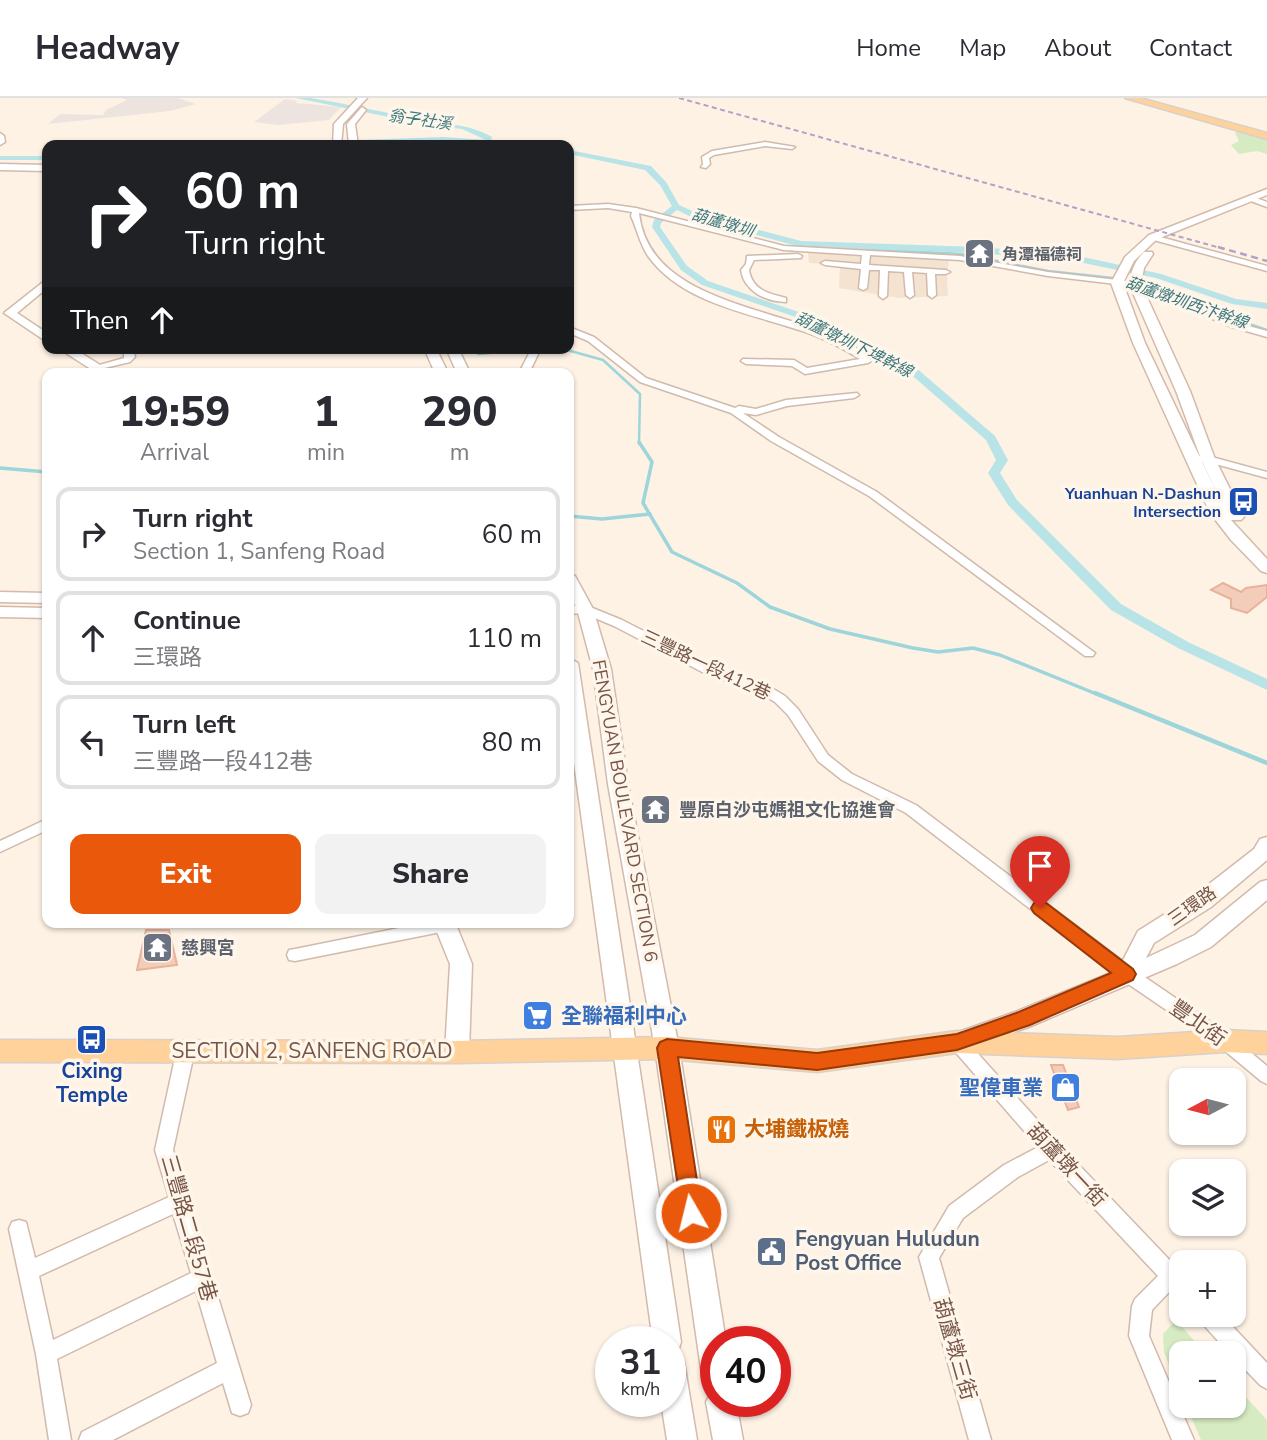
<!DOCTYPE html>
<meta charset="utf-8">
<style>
:root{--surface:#fff;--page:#f2f2f3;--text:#2b2b33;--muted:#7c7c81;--line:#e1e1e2;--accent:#ea580c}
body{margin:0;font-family:"Nunito Sans","Noto Sans TC",sans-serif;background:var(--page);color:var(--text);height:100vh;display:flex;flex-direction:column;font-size:26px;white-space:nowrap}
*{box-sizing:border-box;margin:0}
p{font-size:23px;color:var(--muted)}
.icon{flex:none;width:38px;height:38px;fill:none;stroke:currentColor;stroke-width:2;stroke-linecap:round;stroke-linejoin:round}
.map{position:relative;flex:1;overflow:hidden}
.panel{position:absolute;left:42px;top:270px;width:532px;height:560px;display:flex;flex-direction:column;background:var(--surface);border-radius:14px;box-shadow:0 2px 5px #0004}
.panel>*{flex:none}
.guide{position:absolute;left:42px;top:42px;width:532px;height:214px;border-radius:14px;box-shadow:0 2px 5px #0004;background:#202124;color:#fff;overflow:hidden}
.needle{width:46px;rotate:263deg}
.fabs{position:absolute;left:1169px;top:970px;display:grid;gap:14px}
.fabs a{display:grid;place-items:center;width:77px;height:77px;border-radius:14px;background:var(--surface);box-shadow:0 2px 5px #0004;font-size:35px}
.speed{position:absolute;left:595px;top:1228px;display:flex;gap:14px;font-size:35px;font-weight:700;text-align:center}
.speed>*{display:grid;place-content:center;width:91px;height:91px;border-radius:50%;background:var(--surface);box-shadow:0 2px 5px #0004;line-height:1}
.speed small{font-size:18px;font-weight:400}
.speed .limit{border:10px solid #d22;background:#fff;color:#111}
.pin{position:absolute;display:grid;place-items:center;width:60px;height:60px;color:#fff;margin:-72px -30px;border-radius:50% 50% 50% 0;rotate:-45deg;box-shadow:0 0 7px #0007}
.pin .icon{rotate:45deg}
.me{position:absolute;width:77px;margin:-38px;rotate:352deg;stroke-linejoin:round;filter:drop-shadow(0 0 5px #0008)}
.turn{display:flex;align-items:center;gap:24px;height:147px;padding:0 28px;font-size:32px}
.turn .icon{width:91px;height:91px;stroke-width:2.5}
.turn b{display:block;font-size:49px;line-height:60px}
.then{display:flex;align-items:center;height:66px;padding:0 28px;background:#0003;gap:14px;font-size:26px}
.eta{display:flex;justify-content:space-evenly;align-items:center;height:119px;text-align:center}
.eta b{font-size:42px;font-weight:800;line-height:49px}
.action{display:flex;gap:14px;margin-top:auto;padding:14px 28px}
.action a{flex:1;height:80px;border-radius:14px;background:var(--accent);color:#fff;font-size:28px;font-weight:800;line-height:80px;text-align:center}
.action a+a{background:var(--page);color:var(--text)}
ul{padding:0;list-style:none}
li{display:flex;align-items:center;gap:21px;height:94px;margin:0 14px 10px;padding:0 14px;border:4px solid var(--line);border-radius:14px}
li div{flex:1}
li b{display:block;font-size:26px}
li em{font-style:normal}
header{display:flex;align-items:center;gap:42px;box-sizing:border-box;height:98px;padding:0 35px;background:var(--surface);border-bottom:2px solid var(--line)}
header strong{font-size:33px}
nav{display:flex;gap:38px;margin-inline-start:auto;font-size:24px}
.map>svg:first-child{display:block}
.residential{fill:#f5e3d2}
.industrial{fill:#ede4df}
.green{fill:#d6ebc2}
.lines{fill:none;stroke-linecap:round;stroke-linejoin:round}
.stream-far3{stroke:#9dd5da;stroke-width:2}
.stream-far2{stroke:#9dd5da;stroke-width:2.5}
.stream-far1{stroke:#9dd5da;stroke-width:3.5}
.stream{stroke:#9dd5da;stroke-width:4.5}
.canal{fill:#b8e4e8;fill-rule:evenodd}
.building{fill:#f4cdba;stroke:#e7b29a;stroke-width:2}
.street-casing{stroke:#d1baac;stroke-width:3}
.secondary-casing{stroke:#d4baaa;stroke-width:3}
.primary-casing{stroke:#d9d0cc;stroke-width:3}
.street{fill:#fff;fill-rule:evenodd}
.secondary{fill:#fff;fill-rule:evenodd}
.primary{fill:#fed29a;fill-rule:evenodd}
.rail-far1{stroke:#b3a2c7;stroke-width:2;stroke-dasharray:5 3.5;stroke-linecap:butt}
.rail{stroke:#b3a2c7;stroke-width:2.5;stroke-dasharray:7 4.5;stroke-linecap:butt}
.route{fill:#ea580c;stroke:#983908;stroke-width:2}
.labels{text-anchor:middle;stroke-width:7;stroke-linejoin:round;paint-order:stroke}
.far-water-label{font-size:16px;font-style:italic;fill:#3b777d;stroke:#fff6eb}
.far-worship-label{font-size:16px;font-weight:bold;fill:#5b616d;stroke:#fff6eb;text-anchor:start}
.far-transit-label{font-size:16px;font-weight:bold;fill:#164399;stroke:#fff6eb;text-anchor:end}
.street-label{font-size:18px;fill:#775648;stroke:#fff6eb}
.worship-label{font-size:18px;font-weight:bold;fill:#5b616d;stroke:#fff6eb;text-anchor:start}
.near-shop-label{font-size:21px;font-weight:bold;fill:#366cbe;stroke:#fff6eb;text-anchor:start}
.near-street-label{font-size:21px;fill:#775648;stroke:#fff6eb}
.near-transit-label{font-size:21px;font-weight:bold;fill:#164399;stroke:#fff6eb}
.near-food-label{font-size:21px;font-weight:bold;fill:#c56008;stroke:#fff6eb;text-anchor:start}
.near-service-label{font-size:21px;font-weight:bold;fill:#4e5e75;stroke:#fff6eb;text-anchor:start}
</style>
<header>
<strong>Headway</strong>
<nav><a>Home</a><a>Map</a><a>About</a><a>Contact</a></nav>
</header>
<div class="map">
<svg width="1267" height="1342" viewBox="0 0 1267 1342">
<rect width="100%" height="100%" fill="#fdf2e4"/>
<!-- residential -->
<polygon class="residential" points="808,155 949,161 947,176 948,198 899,200 839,190 840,167 809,165"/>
<!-- industrial -->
<g class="industrial">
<polygon points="122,0 178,0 196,6 170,13 48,26 60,16 103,17 106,12 127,2"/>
<polygon points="285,1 297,3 296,5 341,9 329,22 278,27 254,24"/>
</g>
<!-- green -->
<g class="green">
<polygon points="1240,32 1267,39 1267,56 1257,53 1239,56 1231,47 1239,43 1235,35"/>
<polygon points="1176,1222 1205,1255 1181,1255 1181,1296 1164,1254 1163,1236"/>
<polygon points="1234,1286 1267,1322 1267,1342 1201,1342 1186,1307 1234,1307"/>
</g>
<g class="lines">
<!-- stream-far3 -->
<polyline class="stream-far3" points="856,150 877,151"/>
<!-- stream-far2 -->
<g class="stream-far2">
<polyline points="856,150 961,156 1048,173 1131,182 1162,190 1207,211 1267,232"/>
<polyline points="560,250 603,262 640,296 639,346"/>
<polyline points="478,256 536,251"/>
</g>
<!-- stream-far1 -->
<g class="stream-far1">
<polyline points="639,344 652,364 643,405 672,454 737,485 770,509 830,531 913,550 938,554 973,550 1000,557 1099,597"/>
<polyline points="0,370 47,374"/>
<polyline points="569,418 602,421 650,416"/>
</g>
<!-- stream -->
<polyline class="stream" points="1095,595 1267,665"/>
<!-- canal -->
<g class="canal">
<path d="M296,0H311C347,6 382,14 418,21C445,27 468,25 492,39L491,43L522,47L442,43L278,47L282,45L442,39L486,42L462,31L428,27Z"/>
<polygon points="569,52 651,68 666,84 679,107 699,116 801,143 978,149 1074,157 1161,176 1236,201 1267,205 1267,211 1232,206 1156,180 1074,163 978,155 801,149 693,120 677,112 661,125 660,129 687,168 708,183 816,220 875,246 914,268 995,338 1008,362 1000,375 1017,402 1121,506 1188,544 1267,581 1267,592 1178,550 1111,512 1008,407 988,375 996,362 986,342 906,272 867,250 810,224 702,187 681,172 652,129 654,122 672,108 660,87 645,72 569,56"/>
<rect x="0" y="58" width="47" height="4"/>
</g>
</g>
<!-- building -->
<g class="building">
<polygon points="1223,485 1241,494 1246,490 1267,487 1267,499 1247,515 1231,510 1231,501 1211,492"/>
<polygon points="146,832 169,832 177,867 137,872"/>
<polygon points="1051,967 1063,967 1079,1009 1068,1012"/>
</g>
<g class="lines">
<defs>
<g id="street">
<polygon points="765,44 795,49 792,51 765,48 714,57 709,60 710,66 706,70 701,69 703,66 702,59 712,53"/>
<polygon points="1251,98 1267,104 1267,109 1248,102"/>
<path d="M608,106L636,110L784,148L960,158L1048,174L1135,184L1238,225L1267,233V239L1232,229L1133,188L1048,178L960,162L870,157L869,167L946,172L950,174L946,176H935L936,197L932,200L928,197L927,175L912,174L914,197L910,200L906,197L904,174L888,173L887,198L883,201L879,198L880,172H869L867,190L863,192L859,190L861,171L825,167L821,165L825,163L861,166L862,157L784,152L639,115C650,217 812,207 873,262L868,265L805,276L792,268L746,266L741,263L743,261L794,262L807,270L860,261C844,251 829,243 811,236C757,216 684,208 648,158C640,146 637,131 631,118L632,114L608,110L569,112V108Z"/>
<polygon points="1153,137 1267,168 1267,173 1150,141 1149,139"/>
<path d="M798,156L802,158L801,160L754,162L749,172C752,192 769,196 786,200V204C766,204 744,193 741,172L746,166L747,158Z"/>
<polygon points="569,229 594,239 646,280 735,310 739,308 756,311 786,302 857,295 859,297 854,300 787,308 756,317 743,315 779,339 877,394 1095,555 1093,558 1085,558 869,398 771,343 731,315 640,284 588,243 569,235"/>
<polygon points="124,250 133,250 135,259 130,264 96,272 96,268 124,260"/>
<polygon points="532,250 541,250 529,275 519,275"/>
<polygon points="1197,358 1208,358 1267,374 1267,380 1208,364 1193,363 1193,359"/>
<polygon points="585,507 622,522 716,570 765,586 785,598 798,611 828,657 852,676 916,707 1133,871 1231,938 1267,968 1267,986 1261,983 1219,948 1121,881 906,715 842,682 818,663 788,617 775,604 755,592 706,576 614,528 583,515 569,516 569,508"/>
<polygon points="47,721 47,732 0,754 0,743"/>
<polygon points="429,824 452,824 454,827 452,831 446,833 295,863 289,862 287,857 289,852 295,851"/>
<polygon points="957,937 963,939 1058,1045 1181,1174 1181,1198 1171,1192 1152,1212 1149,1238 1194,1342 1172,1342 1129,1238 1132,1208 1135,1201 1158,1178 1049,1062 1018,1079 963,1120 939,1160 991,1342 969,1342 919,1159 949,1108 1004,1067 1038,1049 951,949 948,944 951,939"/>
<path d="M186,944L192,946L195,951L173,1052L251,1307L248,1315L240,1318L232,1315L223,1285L113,1342H79L82,1334L217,1265L196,1193L57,1261L71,1342H49L36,1256L9,1131L12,1124L19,1122L26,1124L35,1160L169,1099L155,1052L177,951L180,946ZM173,1116L191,1175L53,1242L39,1178Z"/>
<polygon points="1197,1216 1221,1216 1267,1265 1267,1291 1260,1287 1234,1260 1234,1255 1229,1255 1200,1223"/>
</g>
<g id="secondary">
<polygon points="358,0 367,0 343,26 341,47 333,47 334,26"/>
<polygon points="362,9 366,12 355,26 358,47 349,47 347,26"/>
<polygon points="0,35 4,38 5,44 0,47"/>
<polygon points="0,66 47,67 47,73 0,72"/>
<path d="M1267,91V97L1157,141L1134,163L1123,185L1145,245L1228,418L1201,361L1176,293L1129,186C1131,173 1135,163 1144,154H1152L1153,156L1144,170L1141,186L1190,293L1215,361L1244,419L1241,422H1231L1267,461V475L1261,473L1231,442L1210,415L1133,245L1111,185L1125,159L1149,137Z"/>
<polygon points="47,181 47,190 17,215 47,235 47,244 4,215"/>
<polygon points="58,250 73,250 113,275 97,275"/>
<polygon points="424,250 436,250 448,275 435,275"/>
<polygon points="446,250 458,250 470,275 457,275"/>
<polygon points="569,476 575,478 593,511 611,571 628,686 679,950 726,1244 716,1244 716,1285 706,1281 701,1271 655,950 608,686 593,571 577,511 569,496"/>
<polygon points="0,494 47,495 47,505 0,504"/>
<polygon points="0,509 47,510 47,520 0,519"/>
<polygon points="569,560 578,565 681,1244 678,1253 684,1264 697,1342 667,1342 661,1304 670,1304 670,1244 653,1244 569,628"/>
<polygon points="1267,739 1267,762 1211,809 1154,845 1146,860 1195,837 1260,784 1267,782 1267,802 1211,849 1177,866 1031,928 961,953 953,950 949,943 953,936 1015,914 1118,872 1138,833 1195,797 1254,751 1260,741"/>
<polygon points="433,824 455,824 472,866 469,954 465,961 457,964 449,961 445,954 450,866"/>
<polygon points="716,1291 716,1304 736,1304 743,1342 713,1342 706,1304 711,1294"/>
</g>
<g id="primary">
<polygon points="1125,0 1140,0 1267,35 1267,41"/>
<polygon points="1225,932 1267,934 1267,956 1225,954 1118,961 957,955 817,974 667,961 457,965 0,964 0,942 457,943 667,939 817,952 957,933 1118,939"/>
</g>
</defs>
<!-- street casing -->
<use href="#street" class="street-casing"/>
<!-- secondary casing -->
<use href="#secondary" class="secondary-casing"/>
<!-- primary casing -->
<use href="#primary" class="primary-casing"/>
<!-- street -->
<use href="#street" class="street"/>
<!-- secondary -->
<use href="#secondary" class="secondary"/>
<!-- primary -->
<use href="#primary" class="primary"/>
<!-- rail-far1 -->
<polyline class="rail-far1" points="679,0 1224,151"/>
<!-- rail -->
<polyline class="rail" points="1218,149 1267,163"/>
</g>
<!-- route -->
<polygon class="route" points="1040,803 1046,805 1133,871 1136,876 1133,882 1030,927 957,952 817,972 678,959 702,1115 699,1122 691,1125 683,1122 657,950 660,944 667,941 817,955 957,936 1016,915 1111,875 1034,815 1031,810 1034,805"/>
<!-- icons -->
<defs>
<symbol id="temple-square" viewBox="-11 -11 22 22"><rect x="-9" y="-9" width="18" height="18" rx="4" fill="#6b7280" stroke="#fff6eb"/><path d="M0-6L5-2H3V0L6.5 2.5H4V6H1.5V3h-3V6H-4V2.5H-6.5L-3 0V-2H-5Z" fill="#fff"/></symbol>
<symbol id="bus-square" viewBox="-11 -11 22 22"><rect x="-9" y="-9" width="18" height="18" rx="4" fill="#1a4fb4" stroke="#fff6eb"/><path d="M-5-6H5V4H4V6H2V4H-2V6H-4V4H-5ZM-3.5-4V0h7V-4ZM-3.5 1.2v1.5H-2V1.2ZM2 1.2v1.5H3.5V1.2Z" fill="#fff"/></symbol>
<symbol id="supermarket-square" viewBox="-11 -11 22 22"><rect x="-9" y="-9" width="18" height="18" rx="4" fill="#3f7fe0" stroke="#fff6eb"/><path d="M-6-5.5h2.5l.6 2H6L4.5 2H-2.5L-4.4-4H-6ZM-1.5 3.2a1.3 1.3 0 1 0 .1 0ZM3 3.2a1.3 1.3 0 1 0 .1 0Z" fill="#fff"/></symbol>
<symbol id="shop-square" viewBox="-11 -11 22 22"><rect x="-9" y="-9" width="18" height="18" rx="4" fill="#3f7fe0" stroke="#fff6eb"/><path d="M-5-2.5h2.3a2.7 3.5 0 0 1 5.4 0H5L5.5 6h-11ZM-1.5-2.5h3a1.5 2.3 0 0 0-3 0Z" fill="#fff"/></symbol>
<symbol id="restaurant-square" viewBox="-11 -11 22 22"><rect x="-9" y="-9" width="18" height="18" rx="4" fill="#e8710a" stroke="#fff6eb"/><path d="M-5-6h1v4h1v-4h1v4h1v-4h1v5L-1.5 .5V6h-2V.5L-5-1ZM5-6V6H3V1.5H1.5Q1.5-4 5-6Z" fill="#fff"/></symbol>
<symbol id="civic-square" viewBox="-11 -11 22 22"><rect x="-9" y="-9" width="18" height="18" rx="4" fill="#5c6f8a" stroke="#fff6eb"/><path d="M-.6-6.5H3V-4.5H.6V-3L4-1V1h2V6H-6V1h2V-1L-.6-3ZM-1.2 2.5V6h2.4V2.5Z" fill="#fff"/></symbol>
</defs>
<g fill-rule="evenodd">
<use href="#temple-square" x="962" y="138" width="35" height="35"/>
<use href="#bus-square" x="1226" y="386" width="35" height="35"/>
<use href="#temple-square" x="638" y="694" width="35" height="35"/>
<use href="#temple-square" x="140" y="832" width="35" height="35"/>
<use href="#supermarket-square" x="520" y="900" width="35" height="35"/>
<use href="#bus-square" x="74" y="924" width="35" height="35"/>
<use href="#shop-square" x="1048" y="972" width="35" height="35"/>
<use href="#restaurant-square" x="704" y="1014" width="35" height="35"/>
<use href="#civic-square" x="754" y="1136" width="35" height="35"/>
</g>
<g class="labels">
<!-- far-water labels -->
<g class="far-water-label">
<text transform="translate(420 21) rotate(8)" y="6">翁子社溪</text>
<text transform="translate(723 124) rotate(16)" y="6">葫蘆墩圳</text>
<text transform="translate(1187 204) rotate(19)" y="6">葫蘆燉圳西汴幹線</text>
<text transform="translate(854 246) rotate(26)" y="6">葫蘆墩圳下埤幹線</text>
</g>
<!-- far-worship labels -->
<g class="far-worship-label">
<text x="1002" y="162">角潭福德祠</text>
</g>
<!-- far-transit labels -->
<g class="far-transit-label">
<text x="1221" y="401">Yuanhuan N.-Dashun<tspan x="1221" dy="18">Intersection</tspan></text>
</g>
<!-- street labels -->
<g class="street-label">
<text transform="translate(706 567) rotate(25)" y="6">三豐路一段412巷</text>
<text transform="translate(625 713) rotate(80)" y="6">FENGYUAN BOULEVARD SECTION 6</text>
<text transform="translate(1192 808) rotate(-35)" y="6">三環路</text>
</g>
<!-- worship labels -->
<g class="worship-label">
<text x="679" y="718">豐原白沙屯媽祖文化協進會</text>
<text x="181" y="856">慈興宮</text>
</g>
<!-- near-shop labels -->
<g class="near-shop-label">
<text x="561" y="925">全聯福利中心</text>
<text x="1043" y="997" text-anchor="end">聖偉車業</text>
</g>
<!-- near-street labels -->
<g class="near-street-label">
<text transform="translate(1198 925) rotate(35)" y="7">豐北街</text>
<text x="312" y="960">SECTION 2, SANFENG ROAD</text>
<text transform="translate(1067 1067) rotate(47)" y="7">葫蘆墩一街</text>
<text transform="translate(189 1130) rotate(74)" y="7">三豐路二段57巷</text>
<text transform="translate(955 1251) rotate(74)" y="7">葫蘆墩三街</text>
</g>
<!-- near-transit labels -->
<g class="near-transit-label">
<text x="92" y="980">Cixing<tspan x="92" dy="24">Temple</tspan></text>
</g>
<!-- near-food labels -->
<g class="near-food-label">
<text x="744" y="1038">大埔鐵板燒</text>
</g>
<!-- near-service labels -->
<g class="near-service-label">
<text x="795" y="1148">Fengyuan Huludun<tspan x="795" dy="24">Post Office</tspan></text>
</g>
</g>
</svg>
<div class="fabs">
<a><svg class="needle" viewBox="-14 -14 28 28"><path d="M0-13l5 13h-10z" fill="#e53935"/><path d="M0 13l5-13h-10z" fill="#7c7c81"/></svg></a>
<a><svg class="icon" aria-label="layers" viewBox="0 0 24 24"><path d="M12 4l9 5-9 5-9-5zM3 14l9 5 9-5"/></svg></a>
<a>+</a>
<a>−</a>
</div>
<div class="speed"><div>31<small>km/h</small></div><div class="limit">40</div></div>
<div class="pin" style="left:1040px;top:810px;background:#d93025"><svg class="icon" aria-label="arrive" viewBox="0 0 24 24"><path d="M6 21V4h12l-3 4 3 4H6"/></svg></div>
<svg class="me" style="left:691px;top:1115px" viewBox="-20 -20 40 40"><circle r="17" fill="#ea580c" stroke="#fff" stroke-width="3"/><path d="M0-11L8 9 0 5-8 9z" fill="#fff"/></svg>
<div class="guide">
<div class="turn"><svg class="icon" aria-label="right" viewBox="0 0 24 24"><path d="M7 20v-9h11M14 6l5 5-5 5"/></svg><div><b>60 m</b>Turn right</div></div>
<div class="then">Then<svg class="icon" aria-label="ahead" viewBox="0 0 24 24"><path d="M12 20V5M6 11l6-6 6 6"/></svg></div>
</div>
<section class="panel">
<div class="eta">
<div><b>19:59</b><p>Arrival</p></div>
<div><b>1</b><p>min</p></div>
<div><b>290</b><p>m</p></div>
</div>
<ul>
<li><svg class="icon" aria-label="right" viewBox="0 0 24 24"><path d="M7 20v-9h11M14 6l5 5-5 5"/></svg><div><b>Turn right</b><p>Section 1, Sanfeng Road</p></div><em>60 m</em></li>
<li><svg class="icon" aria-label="ahead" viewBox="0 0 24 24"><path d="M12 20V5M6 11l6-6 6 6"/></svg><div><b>Continue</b><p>三環路</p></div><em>110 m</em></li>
<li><svg class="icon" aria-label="left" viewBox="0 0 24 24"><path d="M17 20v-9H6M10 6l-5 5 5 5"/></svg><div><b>Turn left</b><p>三豐路一段412巷</p></div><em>80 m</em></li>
</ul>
<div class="action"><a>Exit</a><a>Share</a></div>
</section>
</div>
